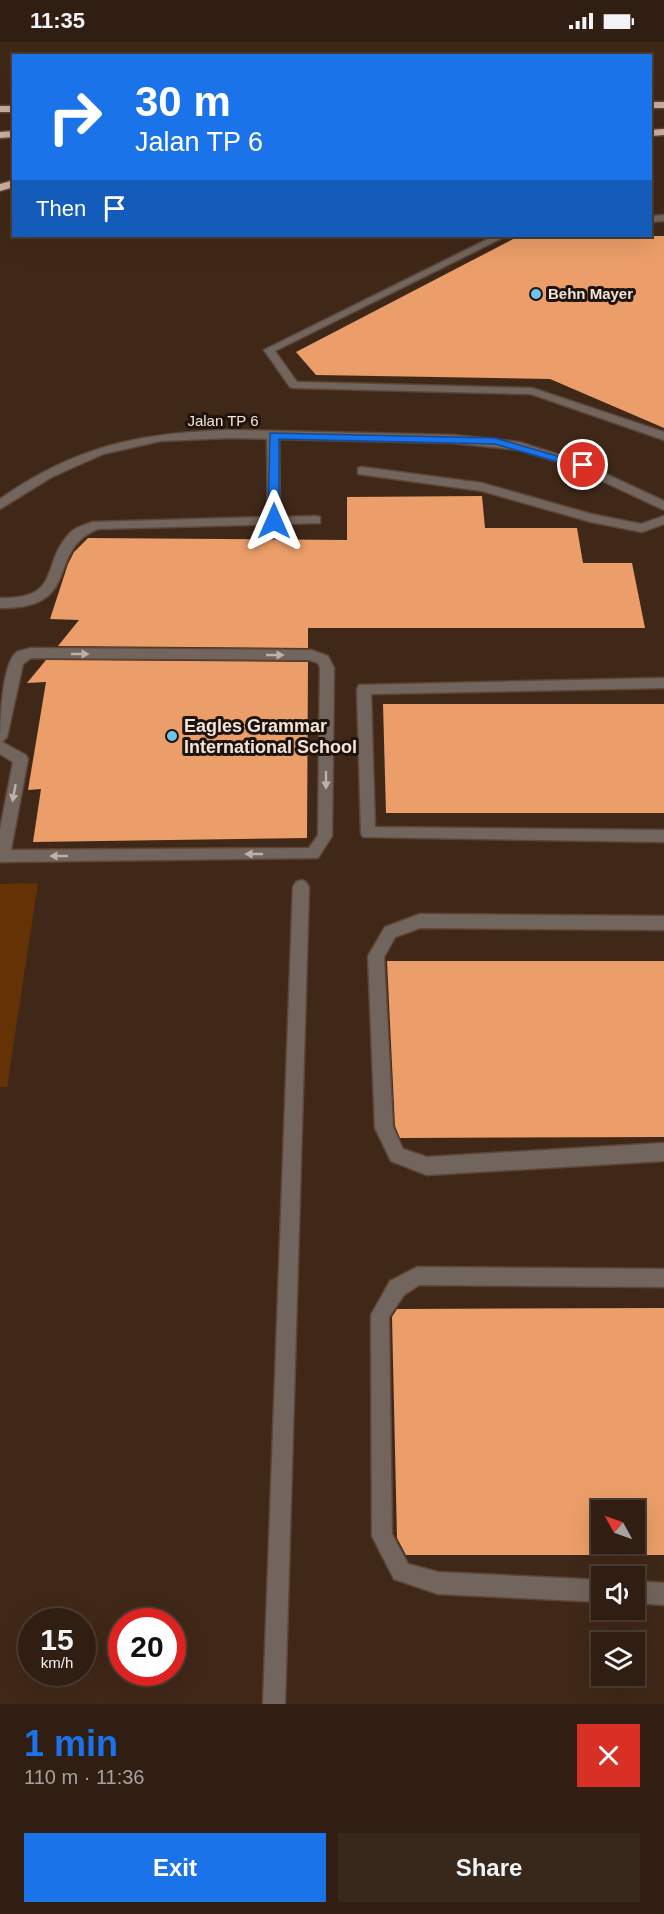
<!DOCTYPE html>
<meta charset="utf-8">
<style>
:root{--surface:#301e12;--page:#38271b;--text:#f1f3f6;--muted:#a8a29f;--line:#4b3c32;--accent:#1a73e8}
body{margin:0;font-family:Arial,sans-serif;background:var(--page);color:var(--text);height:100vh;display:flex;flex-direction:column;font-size:22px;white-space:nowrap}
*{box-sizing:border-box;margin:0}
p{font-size:20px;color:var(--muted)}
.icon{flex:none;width:33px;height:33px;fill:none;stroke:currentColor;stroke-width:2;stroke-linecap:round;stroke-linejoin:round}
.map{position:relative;height:1662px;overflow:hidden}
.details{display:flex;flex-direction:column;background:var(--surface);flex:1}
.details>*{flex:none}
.guide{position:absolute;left:12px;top:12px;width:640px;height:183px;border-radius:0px;box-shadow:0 6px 24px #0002,0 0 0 2px var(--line);background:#1a73e8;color:#fff;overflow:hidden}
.needle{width:39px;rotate:310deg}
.tools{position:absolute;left:591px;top:1458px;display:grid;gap:12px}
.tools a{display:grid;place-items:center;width:54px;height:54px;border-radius:0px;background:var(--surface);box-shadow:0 6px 24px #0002,0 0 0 2px var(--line);font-size:30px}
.speed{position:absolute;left:18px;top:1566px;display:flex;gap:12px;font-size:30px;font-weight:700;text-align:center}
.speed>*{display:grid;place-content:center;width:78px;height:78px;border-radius:50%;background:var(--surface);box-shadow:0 6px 24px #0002,0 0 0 2px var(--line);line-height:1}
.speed small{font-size:15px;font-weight:400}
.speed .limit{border:9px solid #d22;background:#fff;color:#111}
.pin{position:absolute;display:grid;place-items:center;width:51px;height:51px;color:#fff;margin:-26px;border:3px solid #fff;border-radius:50%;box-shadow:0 2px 6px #0007}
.me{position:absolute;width:66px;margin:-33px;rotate:0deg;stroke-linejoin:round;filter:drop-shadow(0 0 4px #0008)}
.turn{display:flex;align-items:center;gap:21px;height:126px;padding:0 24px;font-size:27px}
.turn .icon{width:78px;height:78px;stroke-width:2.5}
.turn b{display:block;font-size:42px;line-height:51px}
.then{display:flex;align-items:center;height:57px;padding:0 24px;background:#0003;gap:12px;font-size:22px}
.round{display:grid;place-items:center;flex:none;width:63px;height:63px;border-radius:0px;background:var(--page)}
.headline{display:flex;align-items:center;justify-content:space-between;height:102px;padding:0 24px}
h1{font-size:36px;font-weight:800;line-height:45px;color:var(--accent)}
.cta{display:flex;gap:12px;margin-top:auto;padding:12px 24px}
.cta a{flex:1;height:69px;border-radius:0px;background:var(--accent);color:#fff;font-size:24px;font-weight:800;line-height:69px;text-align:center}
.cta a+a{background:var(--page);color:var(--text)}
.status{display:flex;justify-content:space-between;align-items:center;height:42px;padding:0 30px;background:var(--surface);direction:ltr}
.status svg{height:16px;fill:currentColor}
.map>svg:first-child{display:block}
.green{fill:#653206}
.building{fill:#eb9e69;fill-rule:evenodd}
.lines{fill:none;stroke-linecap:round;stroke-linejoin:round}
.lane-casing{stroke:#5d4637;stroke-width:3}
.street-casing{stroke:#5d4637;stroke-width:3}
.highway-casing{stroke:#5d4637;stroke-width:3}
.lane{fill:#71655d;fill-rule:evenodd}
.street{fill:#71655d;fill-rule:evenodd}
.highway{fill:#cdaf9c;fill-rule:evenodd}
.oneway{fill:#bfb1a7}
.route{fill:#1a73e8;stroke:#114b97;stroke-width:1.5}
.poi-dot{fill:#6cc3f2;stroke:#1e140d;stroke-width:2}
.labels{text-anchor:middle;stroke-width:6;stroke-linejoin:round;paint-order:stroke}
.far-poi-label{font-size:15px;font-weight:bold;fill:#f3e3d9;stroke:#1e140d;text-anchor:start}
.far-street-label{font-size:15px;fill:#f3e3d9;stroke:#1e140d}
.poi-label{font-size:18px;font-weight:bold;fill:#f3e3d9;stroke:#1e140d;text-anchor:start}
</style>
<div class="status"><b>11:35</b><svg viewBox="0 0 49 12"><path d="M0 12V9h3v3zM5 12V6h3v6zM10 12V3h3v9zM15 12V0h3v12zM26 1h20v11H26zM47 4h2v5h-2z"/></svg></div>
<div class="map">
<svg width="664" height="1662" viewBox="0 0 664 1662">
<rect width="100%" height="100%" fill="#402818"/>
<!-- green -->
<polygon class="green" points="38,841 7,1045 0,1045 0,842"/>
<!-- building -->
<g class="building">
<polygon points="519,194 664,194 664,386 550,337 316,333 296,310"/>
<polygon points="482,454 485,486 577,486 583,521 632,521 645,586 308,586 308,606 58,604 79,578 50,577 68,522 74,510 88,496 347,498 347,455"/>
<polygon points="46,618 308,620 307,796 33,800 41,747 28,748 46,640 27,641"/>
<polygon points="383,662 664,662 664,771 386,771"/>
<polygon points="387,919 664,919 664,1095 400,1096 395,1084"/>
<path d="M664,1266V1513H406L397,1496L392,1275L397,1267ZM602,1468H634V1502H602Z"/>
</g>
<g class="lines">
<defs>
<g id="lane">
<polygon points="664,173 664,179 651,180 651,174"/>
<polygon points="494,194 506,194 275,309 297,340 532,346 664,390 664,398 531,352 294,346 290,345 264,308"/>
<path d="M273,390L279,394L280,475L316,474L320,475V481L98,487C44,508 85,567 0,566V556C64,557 39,522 71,490C76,485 85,483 92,480L268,475L267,394Z"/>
<polygon points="362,425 482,441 591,472 641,482 664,474 664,482 642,490 591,480 482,449 358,432 358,426"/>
<path d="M31,606L311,608L328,614L334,626L332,794L318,816L0,820V787L13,720L0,712C0,692 0,622 17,610C21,608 27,607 31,606ZM31,616L310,618L318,621L320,626L318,793L309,806L11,808L28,717L26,713L2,700L7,695L23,622Z"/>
<polygon points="664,636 664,646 371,652 375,785 664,788 664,800 363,795 361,791 357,647 359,643"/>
<polygon points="301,838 306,840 309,845 285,1662 263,1662 293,845 296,840"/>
<polygon points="420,872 664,874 664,888 420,886 395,895 384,915 393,1085 403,1107 427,1115 664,1101 664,1119 427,1133 391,1119 375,1086 368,914 385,885"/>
<polygon points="417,1225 664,1227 664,1245 419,1243 404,1253 389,1275 392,1492 408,1522 438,1530 602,1538 602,1560 438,1552 394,1537 372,1494 371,1273 390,1239"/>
<polygon points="634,1539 664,1541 664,1563 634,1561"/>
</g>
<path id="street" d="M230,388L453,393L519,400L576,418L664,459V468L568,423L519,408L453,401L230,396L161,399L103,412L52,435L0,467V457C76,404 139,391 230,388Z"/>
<g id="highway">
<rect x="651" y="60" width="13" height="6"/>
<rect x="0" y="64" width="14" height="6"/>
<polygon points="664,87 664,93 651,94 651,88"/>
<polygon points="14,89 14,95 0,96 0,90"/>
<polygon points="14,138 14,145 0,149 0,142"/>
</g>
</defs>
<!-- lane casing -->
<use href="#lane" class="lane-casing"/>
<!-- street casing -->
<use href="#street" class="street-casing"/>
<!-- highway casing -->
<use href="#highway" class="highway-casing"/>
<!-- lane -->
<use href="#lane" class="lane"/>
<!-- street -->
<use href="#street" class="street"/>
<!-- highway -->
<use href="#highway" class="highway"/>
</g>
<!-- one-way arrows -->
<defs><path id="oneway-solid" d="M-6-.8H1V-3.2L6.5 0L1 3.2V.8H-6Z" transform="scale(1.5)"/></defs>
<g class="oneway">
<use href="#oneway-solid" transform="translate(80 612)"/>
<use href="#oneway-solid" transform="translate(275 613)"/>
<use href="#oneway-solid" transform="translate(326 738) rotate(90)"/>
<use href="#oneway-solid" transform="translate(14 751) rotate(101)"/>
<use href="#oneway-solid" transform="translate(254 812) rotate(180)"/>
<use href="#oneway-solid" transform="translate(59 814) rotate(180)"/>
</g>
<!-- route -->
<polygon class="route" points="270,391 495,396 588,423 583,427 495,402 279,397 279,479 274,483 268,479"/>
<!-- markers -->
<g class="poi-dot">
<circle cx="536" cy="252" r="6"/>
<circle cx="172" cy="694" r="6"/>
</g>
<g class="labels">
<!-- far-poi labels -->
<g class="far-poi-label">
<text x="548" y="257">Behn Mayer</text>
</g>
<!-- far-street labels -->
<g class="far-street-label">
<text x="223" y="384">Jalan TP 6</text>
</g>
<!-- poi labels -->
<g class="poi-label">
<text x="184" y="690">Eagles Grammar<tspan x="184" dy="21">International School</tspan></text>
</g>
</g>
</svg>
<div class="tools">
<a><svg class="needle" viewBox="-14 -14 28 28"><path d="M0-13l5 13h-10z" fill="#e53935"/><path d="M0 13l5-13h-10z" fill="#a8a29f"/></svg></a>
<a><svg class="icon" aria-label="sound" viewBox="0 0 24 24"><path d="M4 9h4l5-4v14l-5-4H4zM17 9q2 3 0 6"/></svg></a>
<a><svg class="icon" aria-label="layers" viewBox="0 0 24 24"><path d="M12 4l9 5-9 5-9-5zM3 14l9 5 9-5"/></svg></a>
</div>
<div class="speed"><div>15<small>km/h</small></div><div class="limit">20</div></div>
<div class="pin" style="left:583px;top:423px;background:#d93025"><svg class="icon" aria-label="arrive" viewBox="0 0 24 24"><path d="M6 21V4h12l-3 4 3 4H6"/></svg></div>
<svg class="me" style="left:274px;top:479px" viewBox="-20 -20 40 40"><path d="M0-17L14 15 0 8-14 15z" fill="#1a73e8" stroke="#fff" stroke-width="4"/></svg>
<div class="guide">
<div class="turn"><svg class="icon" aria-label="right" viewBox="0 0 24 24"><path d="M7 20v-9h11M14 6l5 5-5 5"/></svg><div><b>30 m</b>Jalan TP 6</div></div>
<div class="then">Then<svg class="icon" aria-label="arrive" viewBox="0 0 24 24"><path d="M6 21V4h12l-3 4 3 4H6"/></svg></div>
</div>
</div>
<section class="details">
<div class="headline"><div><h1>1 min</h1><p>110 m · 11:36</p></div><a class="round" style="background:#d93025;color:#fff"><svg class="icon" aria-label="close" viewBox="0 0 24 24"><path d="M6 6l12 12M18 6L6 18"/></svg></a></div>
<div class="cta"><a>Exit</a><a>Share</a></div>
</section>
